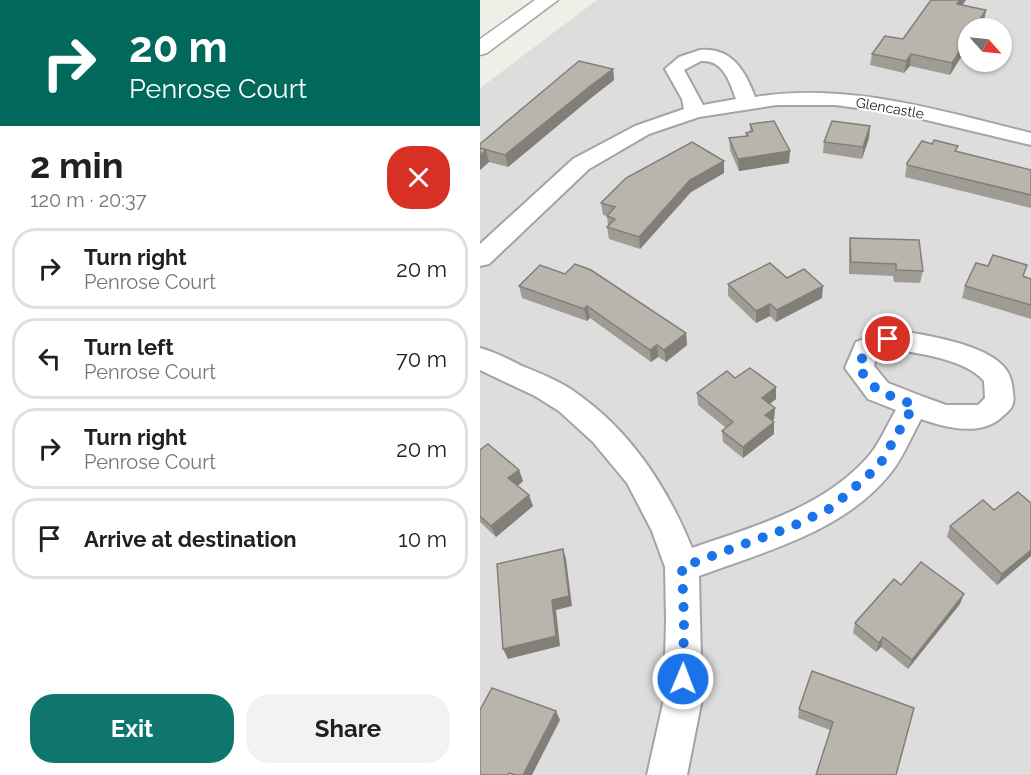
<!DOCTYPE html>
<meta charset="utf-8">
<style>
:root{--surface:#fff;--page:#f2f2f2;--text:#202124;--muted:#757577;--line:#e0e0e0;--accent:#0f766e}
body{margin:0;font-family:Raleway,sans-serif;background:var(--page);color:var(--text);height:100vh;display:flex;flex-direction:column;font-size:22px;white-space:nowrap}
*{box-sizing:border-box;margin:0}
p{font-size:20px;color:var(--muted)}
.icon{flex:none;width:33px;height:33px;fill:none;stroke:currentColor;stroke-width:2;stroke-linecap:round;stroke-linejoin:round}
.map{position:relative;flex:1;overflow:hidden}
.side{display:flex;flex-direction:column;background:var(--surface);width:480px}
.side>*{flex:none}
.hud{background:#00695c;color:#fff;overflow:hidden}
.needle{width:39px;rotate:117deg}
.fabs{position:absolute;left:478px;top:18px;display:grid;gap:12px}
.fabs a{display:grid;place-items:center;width:54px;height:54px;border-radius:50%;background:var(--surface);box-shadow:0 2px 4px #0004;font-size:30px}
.pin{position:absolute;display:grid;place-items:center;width:51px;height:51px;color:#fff;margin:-26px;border:3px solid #fff;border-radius:50%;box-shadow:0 2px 6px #0007}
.me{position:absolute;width:66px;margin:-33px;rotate:1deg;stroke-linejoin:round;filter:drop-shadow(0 0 4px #0008)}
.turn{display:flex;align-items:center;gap:21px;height:126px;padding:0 30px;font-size:27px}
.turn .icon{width:78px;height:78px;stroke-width:2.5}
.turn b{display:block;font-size:42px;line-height:51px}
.round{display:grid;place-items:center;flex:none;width:63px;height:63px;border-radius:24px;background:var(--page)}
.headline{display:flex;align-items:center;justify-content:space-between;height:102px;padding:0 30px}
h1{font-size:36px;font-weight:700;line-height:45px}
.cta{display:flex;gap:12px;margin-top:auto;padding:12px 30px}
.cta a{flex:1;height:69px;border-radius:24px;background:var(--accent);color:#fff;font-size:24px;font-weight:700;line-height:69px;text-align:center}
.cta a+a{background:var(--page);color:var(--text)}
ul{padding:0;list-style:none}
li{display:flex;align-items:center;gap:18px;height:81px;margin:0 12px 9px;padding:0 18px;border:3px solid var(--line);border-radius:24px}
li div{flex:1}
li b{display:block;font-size:22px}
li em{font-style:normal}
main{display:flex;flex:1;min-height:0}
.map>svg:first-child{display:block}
.residential{fill:#dedddd;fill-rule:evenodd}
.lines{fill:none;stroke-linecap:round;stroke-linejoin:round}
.minor-casing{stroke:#a4a4a4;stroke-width:4}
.tertiary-casing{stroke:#a4a4a4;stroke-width:3}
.minor{fill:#fff;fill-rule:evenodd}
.tertiary{fill:#fff;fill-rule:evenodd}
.wall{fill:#9f9c95}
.shaded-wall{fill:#827f79}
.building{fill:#b9b5ad;stroke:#827f79;stroke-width:1.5}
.route{stroke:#1a73e8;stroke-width:10;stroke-dasharray:0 18}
.labels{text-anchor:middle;stroke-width:4.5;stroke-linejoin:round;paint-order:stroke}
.far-street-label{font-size:14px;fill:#202020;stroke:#fff}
</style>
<main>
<section class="side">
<div class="hud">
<div class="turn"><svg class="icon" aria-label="right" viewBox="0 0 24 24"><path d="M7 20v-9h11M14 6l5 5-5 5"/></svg><div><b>20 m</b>Penrose Court</div></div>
</div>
<div class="headline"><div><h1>2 min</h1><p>120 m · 20:37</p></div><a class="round" style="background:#d93025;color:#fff"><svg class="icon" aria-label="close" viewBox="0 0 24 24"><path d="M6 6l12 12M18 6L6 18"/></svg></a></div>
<ul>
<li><svg class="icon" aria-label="right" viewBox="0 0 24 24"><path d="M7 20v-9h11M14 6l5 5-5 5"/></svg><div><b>Turn right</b><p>Penrose Court</p></div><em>20 m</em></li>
<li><svg class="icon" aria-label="left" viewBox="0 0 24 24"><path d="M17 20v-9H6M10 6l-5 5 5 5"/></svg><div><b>Turn left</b><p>Penrose Court</p></div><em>70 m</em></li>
<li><svg class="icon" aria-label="right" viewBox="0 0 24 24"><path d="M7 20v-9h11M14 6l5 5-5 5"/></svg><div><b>Turn right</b><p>Penrose Court</p></div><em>20 m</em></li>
<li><svg class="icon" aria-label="arrive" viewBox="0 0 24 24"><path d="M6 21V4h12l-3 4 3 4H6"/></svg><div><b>Arrive at destination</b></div><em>10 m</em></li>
</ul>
<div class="cta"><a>Exit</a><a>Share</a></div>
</section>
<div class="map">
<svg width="551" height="775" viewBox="0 0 551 775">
<rect width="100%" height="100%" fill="#f0efe7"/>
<!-- residential -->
<path class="residential" d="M117,0H551V775H0V88ZM489,28H522V62H489Z"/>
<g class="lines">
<defs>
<g id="minor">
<path d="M220,50C251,47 265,70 275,97C368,82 461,111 551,133V145L417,113L355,105H297L219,117L169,134L109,169L9,264L0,266V244L93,159L155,126L204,109L202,99L185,69L199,57ZM221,61C243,59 250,82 256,99L223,105L204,70Z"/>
<path d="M408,329C439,334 498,342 521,364C530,372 532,381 533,393C535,404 532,409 523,416C502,437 466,428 441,419C431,437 422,460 409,475C362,532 286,551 219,576L222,699L207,775H167L184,699L186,620L185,567L172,531L147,483L113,442L79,411L55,396L0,370V348C15,352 28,359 42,366C62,374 82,382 99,395C152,433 188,489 212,548C274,526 341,509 387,458C399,445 407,425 416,410L388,399L365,368L376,342ZM411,349C437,353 486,359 504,381L505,398L498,405H466L444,397L408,383L394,366L397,355Z"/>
</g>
<polygon id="tertiary" points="55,0 78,0 7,53 0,55 0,39"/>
</defs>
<!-- minor casing -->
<use href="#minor" class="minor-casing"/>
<!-- tertiary casing -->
<use href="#tertiary" class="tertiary-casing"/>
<!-- minor -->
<use href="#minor" class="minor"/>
<!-- tertiary -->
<use href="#tertiary" class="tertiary"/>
</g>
<!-- wall -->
<g class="wall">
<polygon points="451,0 486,0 482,5 506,10 504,21 470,75 430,66 424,73 390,65 392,54 423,39"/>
<polygon points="133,69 134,80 111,98 28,167 9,162 0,170 0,144"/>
<polygon points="270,124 309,163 259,171 250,150 249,138 266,136 266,133 270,132"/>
<polygon points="390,126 389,138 382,159 343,153 344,142"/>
<polygon points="452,144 477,151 551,170 551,208 425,177 427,163"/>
<polygon points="244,161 244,173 211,192 160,249 129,239 127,227 128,226 127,216 123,215 121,203"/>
<polygon points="370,238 443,271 440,283 414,282 413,276 369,274 369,250"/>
<polygon points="543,276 551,279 551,319 482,298 485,286"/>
<polygon points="307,278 342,298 296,322 290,316 276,323 248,296 248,284"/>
<polygon points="39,286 206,333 207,345 186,362 178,357 171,362 110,318 107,321 42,298"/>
<polygon points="255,378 296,387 296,399 289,404 295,408 294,419 293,421 294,422 294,434 263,458 243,442 242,431 246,428 218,405 217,393"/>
<polygon points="0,450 39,470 43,481 38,486 53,506 16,537 0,522"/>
<polygon points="514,510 551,556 517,585 467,537 470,526"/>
<polygon points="421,585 480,604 428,669 401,647 396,652 373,633 375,623"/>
<polygon points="332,671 416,775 350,730 318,718 319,709"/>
</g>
<!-- shaded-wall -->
<g class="shaded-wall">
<polygon points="480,0 486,0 475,15 477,4"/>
<polygon points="506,10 504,21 499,28 494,28"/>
<polygon points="489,37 489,44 470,75 472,63"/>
<polygon points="431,54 430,66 424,73 426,61"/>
<polygon points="133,69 134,80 111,98 28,167 25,155 109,87"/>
<polygon points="390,126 389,138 382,159 383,147"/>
<polygon points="6,150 9,162 0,170 0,155"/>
<polygon points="310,151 309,163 259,171 258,159"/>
<polygon points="244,161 244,173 211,192 160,249 159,237 210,180"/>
<polygon points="343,286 342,298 296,322 297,310"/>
<polygon points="290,304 290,316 276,323 276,311"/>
<polygon points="107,306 110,318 107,321 104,309"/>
<polygon points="206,333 207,345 186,362 184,350"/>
<polygon points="177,345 178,357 171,362 170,350"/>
<polygon points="296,387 296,399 282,410 282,398"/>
<polygon points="295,408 294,419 285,427 285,415"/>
<polygon points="294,422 294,434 263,458 263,447"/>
<polygon points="39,470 43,481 33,489 28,478"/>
<polygon points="49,495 53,506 16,537 11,526"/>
<polygon points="83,549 86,559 92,606 76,610 80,646 28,659 23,649 72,600"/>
<polygon points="551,550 551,556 517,585 522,574"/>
<polygon points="484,594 480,604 428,669 432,660"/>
<polygon points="403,637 401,647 396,652 399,643"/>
<polygon points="76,711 80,720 52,775 43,775"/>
</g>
<!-- building -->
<g class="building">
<polygon points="451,0 480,0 477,4 506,10 494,28 489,28 489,37 472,63 431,54 426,61 392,54 405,36 423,39"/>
<polygon points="99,61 133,69 109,87 25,155 0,148 0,144"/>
<polygon points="294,121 310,151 258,159 249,138 268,136 266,133 273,131 270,124"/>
<polygon points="352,121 390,126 383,147 344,142"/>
<polygon points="454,140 478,146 475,151 551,170 551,195 427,165 427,163 442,141 452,144"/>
<polygon points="212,142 244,161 210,180 159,237 127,227 135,219 127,216 135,207 121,203 146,178"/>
<polygon points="0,148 6,150 0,155"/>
<polygon points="370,238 439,240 443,271 416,270 416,264 371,262"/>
<polygon points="513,255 547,265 543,276 551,279 551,305 485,286 496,263 508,266"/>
<polygon points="290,263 307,278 324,269 343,286 297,310 290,304 276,311 248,284"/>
<polygon points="95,264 111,270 206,333 184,350 177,345 170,350 107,306 104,309 39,286 60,265 85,274"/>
<polygon points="270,368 296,387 282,398 295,408 285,415 294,422 263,447 242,431 253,422 217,393 247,371 255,378"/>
<polygon points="8,444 39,470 28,478 49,495 11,526 0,516 0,450"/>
<polygon points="538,492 551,503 551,550 522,574 470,526 503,500 514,510"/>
<polygon points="83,549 89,596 72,600 76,636 23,649 17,564"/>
<polygon points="441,562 484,594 432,660 403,637 399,643 375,623 414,579 421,585"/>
<polygon points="332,671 434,708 416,775 336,775 353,722 319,709"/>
<polygon points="12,688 76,711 43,775 35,775 29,773 28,775 0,775 0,710"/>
</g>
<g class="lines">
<!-- route -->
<polyline class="route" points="203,679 204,620 202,567 311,527 351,508 399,466 434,405 398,391 378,368 386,349 408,339"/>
</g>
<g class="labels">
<!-- far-street labels -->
<g class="far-street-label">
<text transform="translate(410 108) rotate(10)" y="5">Glencastle</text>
</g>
</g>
</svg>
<div class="fabs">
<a><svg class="needle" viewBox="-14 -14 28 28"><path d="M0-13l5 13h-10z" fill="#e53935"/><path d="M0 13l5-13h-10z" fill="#757577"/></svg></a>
</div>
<div class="pin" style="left:408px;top:339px;background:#d93025"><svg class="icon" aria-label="arrive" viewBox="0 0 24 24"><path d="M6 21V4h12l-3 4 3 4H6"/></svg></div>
<svg class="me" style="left:203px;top:679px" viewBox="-20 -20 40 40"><circle r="17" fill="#1a73e8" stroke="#fff" stroke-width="3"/><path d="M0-11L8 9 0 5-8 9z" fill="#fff"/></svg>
</div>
</main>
